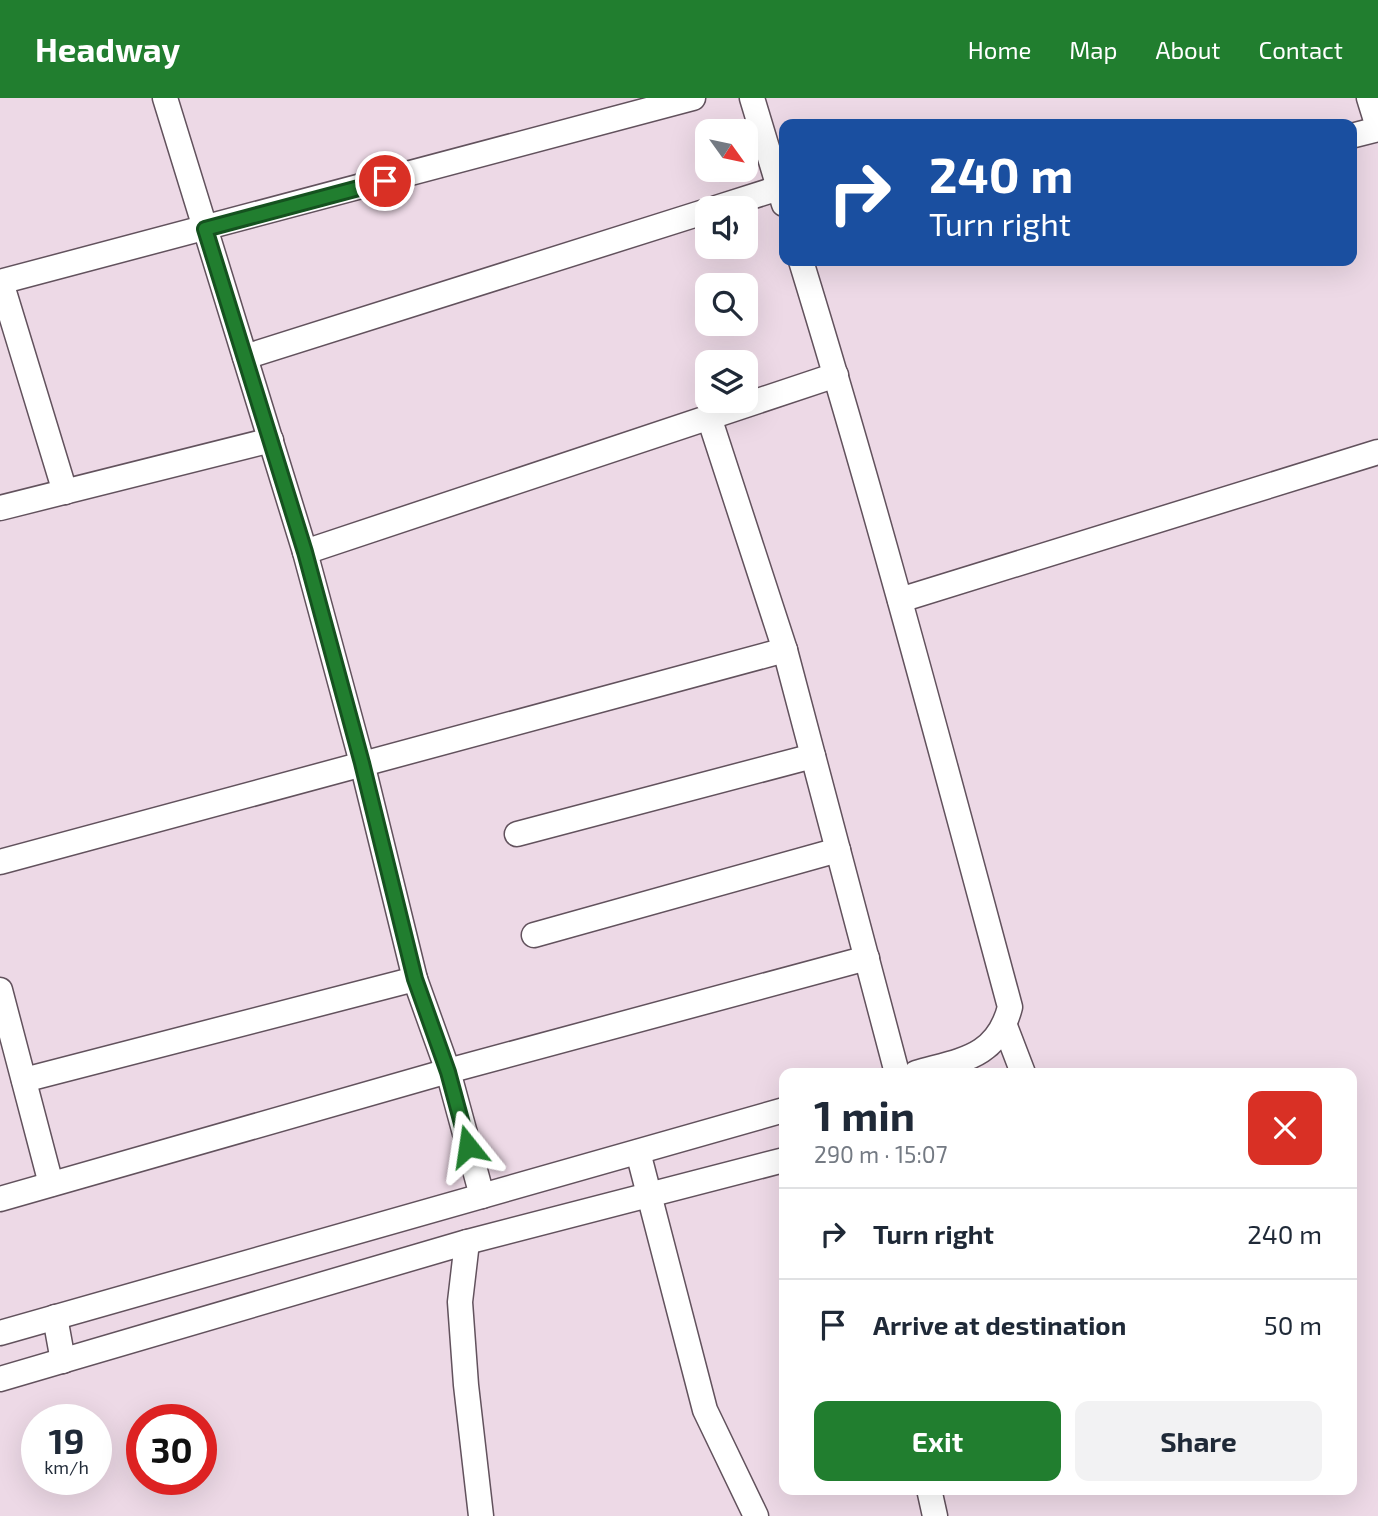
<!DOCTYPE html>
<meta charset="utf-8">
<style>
:root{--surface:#fff;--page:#f2f2f3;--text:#1f2937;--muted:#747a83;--line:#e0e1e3;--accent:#217e2f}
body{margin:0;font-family:"Exo 2",sans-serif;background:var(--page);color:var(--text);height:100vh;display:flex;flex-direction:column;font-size:26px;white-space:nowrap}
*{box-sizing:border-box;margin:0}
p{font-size:23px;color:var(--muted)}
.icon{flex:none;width:38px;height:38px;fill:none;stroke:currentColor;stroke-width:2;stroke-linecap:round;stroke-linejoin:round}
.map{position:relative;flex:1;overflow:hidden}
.panel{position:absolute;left:779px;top:970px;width:578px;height:427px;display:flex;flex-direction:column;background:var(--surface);border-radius:14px;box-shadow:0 7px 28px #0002}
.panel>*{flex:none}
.banner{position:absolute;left:779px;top:21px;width:578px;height:147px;border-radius:14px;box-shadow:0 7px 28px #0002;background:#1a4fa0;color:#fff;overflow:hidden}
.needle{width:46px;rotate:123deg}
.tools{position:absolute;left:695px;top:21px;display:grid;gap:14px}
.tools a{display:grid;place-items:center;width:63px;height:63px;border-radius:14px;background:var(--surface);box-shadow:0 7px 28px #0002;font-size:35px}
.speed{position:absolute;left:21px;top:1306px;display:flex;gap:14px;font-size:35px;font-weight:700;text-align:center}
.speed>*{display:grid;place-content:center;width:91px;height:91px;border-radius:50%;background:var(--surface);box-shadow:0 7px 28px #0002;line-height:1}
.speed small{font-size:18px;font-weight:400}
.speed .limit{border:10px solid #d22;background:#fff;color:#111}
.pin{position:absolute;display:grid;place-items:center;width:60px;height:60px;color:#fff;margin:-30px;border:4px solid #fff;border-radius:50%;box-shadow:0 2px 7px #0007}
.me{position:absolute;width:77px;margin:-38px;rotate:345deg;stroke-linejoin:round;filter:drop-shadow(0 0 5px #0008)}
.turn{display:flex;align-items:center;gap:24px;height:147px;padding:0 35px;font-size:32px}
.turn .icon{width:91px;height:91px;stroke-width:2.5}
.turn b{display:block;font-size:49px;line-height:60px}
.round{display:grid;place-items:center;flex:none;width:74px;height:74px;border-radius:14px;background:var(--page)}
.summary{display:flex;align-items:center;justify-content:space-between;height:119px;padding:0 35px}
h1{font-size:42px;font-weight:700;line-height:52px}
.primary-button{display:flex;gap:14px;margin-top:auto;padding:14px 35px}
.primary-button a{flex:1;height:80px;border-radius:14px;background:var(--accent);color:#fff;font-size:28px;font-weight:700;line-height:80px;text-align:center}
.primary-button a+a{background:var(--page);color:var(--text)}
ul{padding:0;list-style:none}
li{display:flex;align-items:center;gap:21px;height:91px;padding:0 35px;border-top:2px solid var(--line)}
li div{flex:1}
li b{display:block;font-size:26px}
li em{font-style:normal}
header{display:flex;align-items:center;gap:42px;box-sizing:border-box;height:98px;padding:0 35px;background:var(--accent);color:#fff}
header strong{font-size:33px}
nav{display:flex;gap:38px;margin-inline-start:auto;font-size:24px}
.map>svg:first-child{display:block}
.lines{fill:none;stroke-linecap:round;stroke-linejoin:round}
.street-casing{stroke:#62525d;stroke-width:27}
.street{stroke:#fff;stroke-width:24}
.route-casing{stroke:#15521f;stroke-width:18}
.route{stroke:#217e2f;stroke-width:12}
</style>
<header>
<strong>Headway</strong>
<nav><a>Home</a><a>Map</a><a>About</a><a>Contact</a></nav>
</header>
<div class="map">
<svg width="1378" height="1418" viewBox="0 0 1378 1418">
<rect width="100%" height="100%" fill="#edd9e6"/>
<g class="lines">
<defs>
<g id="street">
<polyline points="165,0 305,454 362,665 415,881 448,973 482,1098"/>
<polyline points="752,0 784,106"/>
<polyline points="1369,0 1378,29"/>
<polyline points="1351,38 1378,31"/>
<polyline points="716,110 779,90"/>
<path d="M801,163C877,410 943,660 1010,909C997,960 961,962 916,975"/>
<polyline points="0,184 693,0"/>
<polyline points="1,184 65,394"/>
<polyline points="245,259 707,113"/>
<polyline points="709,319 785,552 897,975"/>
<polyline points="0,410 271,342"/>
<polyline points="305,454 836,277"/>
<polyline points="900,502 1378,354"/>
<polyline points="517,736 813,658"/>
<polyline points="0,764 785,552"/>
<polyline points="534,837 838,752"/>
<polyline points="0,892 51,1086"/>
<polyline points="1005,928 1023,975"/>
<polyline points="24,982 415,881"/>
<polyline points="638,1054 705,1312 756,1418"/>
<polyline points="0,1101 448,973 867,860"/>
<polyline points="467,1144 460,1204 466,1287 481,1418"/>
<polyline points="55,1219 63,1263"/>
<polyline points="0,1235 784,1012"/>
<polyline points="0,1281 467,1144 784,1062"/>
<polyline points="929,1391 935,1418"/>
</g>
</defs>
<!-- street casing -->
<use href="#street" class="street-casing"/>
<!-- street -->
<use href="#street" class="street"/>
</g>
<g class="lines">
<defs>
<polyline id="route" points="385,83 205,131 305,454 362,665 415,881 448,974 468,1048"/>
</defs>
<!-- route casing -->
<use href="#route" class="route-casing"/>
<!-- route -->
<use href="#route" class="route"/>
</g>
</svg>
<div class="tools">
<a><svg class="needle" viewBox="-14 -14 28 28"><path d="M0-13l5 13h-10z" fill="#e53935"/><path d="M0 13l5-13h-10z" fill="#747a83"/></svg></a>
<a><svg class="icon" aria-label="sound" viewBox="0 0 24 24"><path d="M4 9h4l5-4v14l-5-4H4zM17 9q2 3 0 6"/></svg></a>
<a><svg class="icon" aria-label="search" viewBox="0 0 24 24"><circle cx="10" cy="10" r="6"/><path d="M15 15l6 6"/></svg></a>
<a><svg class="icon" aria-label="layers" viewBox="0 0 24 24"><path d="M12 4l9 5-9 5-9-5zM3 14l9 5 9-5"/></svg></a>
</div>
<div class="speed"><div>19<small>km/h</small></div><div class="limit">30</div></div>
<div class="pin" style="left:385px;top:83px;background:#d93025"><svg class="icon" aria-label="arrive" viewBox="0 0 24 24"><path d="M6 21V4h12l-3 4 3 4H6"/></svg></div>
<svg class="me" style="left:468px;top:1048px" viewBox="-20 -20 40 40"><path d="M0-17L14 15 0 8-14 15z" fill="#217e2f" stroke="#fff" stroke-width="4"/></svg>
<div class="banner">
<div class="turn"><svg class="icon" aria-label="right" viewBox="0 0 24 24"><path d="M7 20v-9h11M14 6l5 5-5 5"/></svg><div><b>240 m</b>Turn right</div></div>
</div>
<section class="panel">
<div class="summary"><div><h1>1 min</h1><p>290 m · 15:07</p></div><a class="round" style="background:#d93025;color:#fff"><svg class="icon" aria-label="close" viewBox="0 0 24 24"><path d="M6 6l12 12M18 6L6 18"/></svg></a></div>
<ul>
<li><svg class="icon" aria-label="right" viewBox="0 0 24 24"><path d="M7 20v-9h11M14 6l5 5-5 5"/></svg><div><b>Turn right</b></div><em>240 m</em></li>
<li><svg class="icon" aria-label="arrive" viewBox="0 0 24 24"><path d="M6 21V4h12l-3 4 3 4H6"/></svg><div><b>Arrive at destination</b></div><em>50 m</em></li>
</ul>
<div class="primary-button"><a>Exit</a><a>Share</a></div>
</section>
</div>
